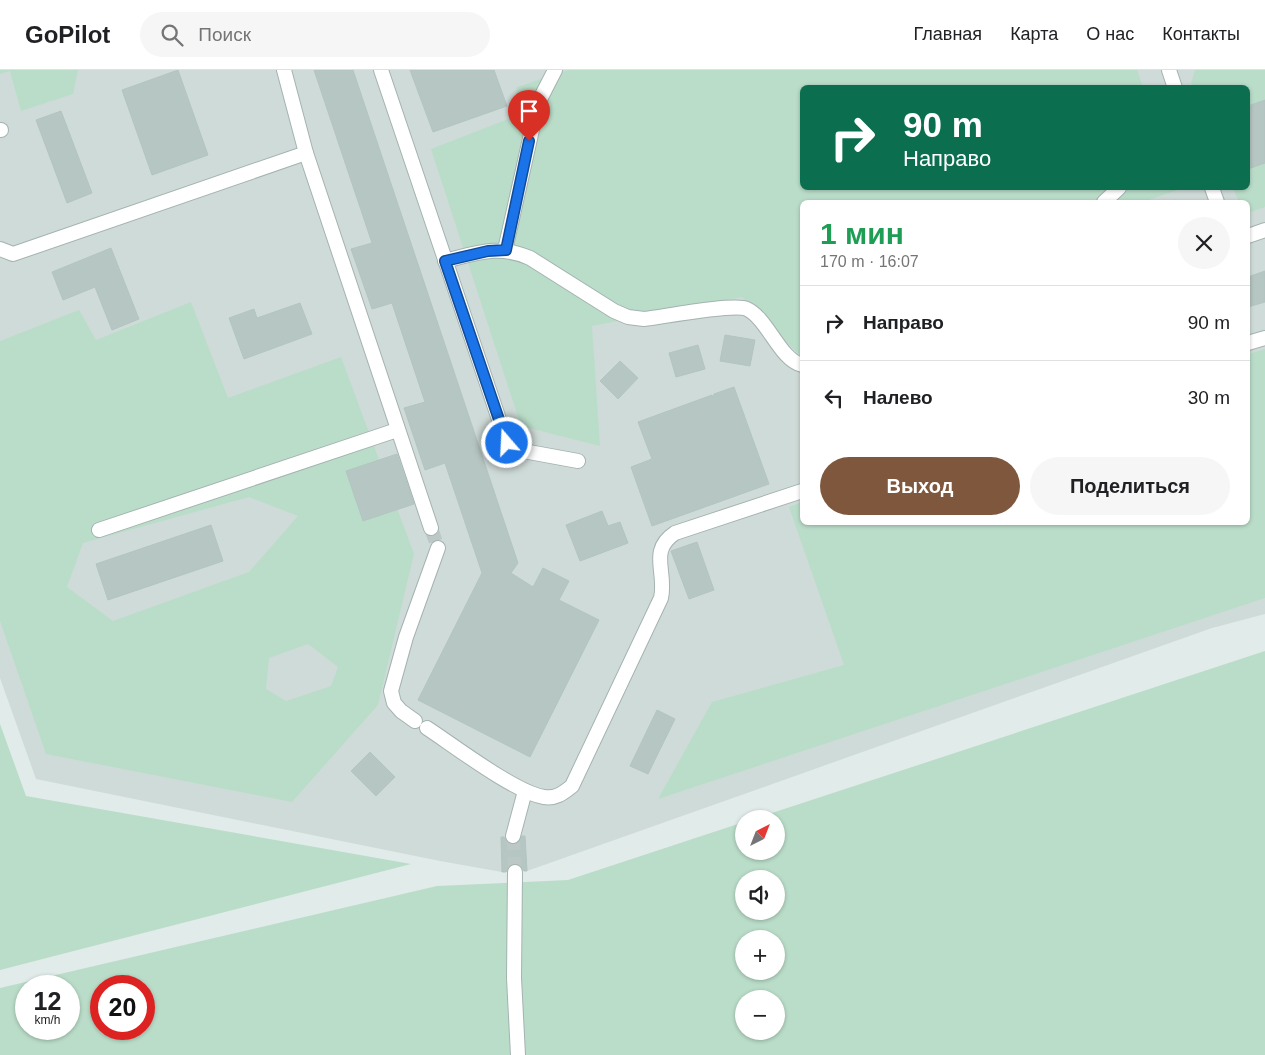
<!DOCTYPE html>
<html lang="ru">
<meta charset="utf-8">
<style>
:root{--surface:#fff;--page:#f6f6f6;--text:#202124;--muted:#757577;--line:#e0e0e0;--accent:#7e573c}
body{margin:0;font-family:Arial,sans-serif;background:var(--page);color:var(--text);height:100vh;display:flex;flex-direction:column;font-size:19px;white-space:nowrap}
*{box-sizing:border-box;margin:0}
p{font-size:16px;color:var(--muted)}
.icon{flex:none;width:28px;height:28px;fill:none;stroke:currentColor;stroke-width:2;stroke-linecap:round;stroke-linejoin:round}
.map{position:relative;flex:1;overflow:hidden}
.drawer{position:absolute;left:800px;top:130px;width:450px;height:325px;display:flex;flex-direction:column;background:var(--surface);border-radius:8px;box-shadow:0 1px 4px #0004}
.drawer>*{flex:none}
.hud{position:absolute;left:800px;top:15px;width:450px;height:105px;border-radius:8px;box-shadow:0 1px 4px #0004;background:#0b6e4f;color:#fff;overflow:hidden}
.needle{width:32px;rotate:42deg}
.tools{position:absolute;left:735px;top:740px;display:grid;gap:10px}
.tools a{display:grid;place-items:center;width:50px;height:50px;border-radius:50%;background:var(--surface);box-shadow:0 1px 4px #0004;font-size:25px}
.speed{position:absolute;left:15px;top:905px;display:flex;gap:10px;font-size:25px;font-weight:700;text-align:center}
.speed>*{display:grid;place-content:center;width:65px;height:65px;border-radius:50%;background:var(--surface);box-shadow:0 1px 4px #0004;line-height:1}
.speed small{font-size:12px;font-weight:400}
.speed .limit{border:8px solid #d22;background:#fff;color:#111}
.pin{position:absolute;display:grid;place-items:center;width:42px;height:42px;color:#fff;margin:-51px -21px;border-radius:50% 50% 50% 0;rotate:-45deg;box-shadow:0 0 5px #0007}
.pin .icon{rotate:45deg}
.me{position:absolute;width:55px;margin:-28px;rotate:341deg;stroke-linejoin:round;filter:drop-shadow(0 0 4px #0008)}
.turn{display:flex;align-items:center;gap:18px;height:105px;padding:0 20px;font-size:22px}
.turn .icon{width:65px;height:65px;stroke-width:2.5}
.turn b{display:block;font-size:35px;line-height:42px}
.round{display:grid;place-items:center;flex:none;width:52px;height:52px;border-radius:26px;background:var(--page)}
.head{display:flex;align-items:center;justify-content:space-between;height:85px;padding:0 20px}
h1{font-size:30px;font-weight:800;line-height:38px;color:#1e9e55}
.cta{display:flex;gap:10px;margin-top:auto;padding:10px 20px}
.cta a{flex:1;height:58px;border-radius:30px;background:var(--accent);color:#fff;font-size:20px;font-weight:800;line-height:58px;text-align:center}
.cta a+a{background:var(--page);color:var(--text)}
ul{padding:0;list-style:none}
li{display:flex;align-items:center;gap:15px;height:75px;padding:0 20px;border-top:1px solid var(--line)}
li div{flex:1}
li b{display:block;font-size:19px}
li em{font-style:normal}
header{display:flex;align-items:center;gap:30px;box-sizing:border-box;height:70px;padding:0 25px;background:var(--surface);border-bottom:1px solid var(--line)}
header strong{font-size:24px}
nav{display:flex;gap:28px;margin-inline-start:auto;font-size:18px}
.search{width:350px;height:45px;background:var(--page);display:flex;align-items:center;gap:12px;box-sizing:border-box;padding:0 18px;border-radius:28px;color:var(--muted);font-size:19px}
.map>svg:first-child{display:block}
.built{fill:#cfdbd8;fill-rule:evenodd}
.green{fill:#baddc9;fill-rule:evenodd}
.building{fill:#b6c6c2;stroke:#b3c5c1}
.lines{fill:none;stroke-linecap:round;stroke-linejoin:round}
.minor-tunnel{stroke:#bbc8c6;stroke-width:14;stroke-dasharray:14 7;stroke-linecap:butt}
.minor-casing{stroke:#a4b3b1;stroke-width:16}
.minor{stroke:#fff;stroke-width:14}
.route-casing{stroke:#114b97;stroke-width:12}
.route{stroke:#1a73e8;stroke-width:9}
</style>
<header>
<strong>GoPilot</strong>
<div class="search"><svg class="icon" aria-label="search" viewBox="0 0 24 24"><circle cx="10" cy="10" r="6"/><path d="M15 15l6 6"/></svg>Поиск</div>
<nav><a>Главная</a><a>Карта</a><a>О нас</a><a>Контакты</a></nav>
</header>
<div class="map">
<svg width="1265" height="985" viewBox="0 0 1265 985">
<rect width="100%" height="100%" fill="#e1ebe9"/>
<!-- built -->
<path class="built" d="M0,0H1265V544L1212,558L527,801L502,802L440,791L36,709L0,608ZM802,18H1248V118H802ZM802,132H1248V452H802Z"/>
<!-- green -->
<g class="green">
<polygon points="0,0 78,0 73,24 21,41 10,1 0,4"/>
<polygon points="568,0 1137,0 1143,17 802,18 802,118 1180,119 1143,132 802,132 802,288 742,227 592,256 600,376 521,356 431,79 513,47 517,17"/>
<polygon points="1195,0 1265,0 1265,137 1248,143 1248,132 1239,132 1233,118 1248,118 1248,18 1193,17 1191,13"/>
<path d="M191,232L228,328L341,287L414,484L378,635L292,732L46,684L0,551V271L79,240L96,270ZM249,427L298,446L249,502L113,551L67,517L83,473ZM308,574L338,597L331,616L286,631L266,619L269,588Z"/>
<polygon points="1265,279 1265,528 658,729 712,632 844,595 789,437 802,432 802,452 1248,452 1248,284"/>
<path d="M1265,581V985H0V918L437,816L568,810L744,752V781H776V749H754ZM744,809H776V841H744ZM744,869H776V901H744ZM26,916H69V959H26ZM101,916H144V959H101ZM744,929H776V961H744Z"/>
<polygon points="0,654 26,726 411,794 0,900"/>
</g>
<!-- building -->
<g class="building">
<polygon points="178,0 208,85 152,105 122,20"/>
<polygon points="314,0 353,0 518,493 511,503 533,517 543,498 569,511 559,530 599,550 530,687 418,630 482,503 445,393 425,400 404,338 425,332 392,233 372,239 351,179 372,173"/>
<polygon points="410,0 494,0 507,36 433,62"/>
<polygon points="1265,30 1265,93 1248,99 1248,36"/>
<polygon points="61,41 92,123 67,133 36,50"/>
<polygon points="111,178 139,249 112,260 95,217 63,230 52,202"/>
<polygon points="1265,201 1265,232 1248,237 1248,207"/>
<polygon points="300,233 312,264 244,289 229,248 254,239 257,248"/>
<polygon points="725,265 755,270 750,296 720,291"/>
<polygon points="698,275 705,299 676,307 669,283"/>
<polygon points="620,291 638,308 618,329 600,311"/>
<polygon points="734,317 769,414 652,456 631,397 652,389 638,352 712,325 713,328 714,324"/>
<polygon points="397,384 414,434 363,451 346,401"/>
<polygon points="602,441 608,456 620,452 628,473 580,491 566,455"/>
<polygon points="211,455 223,491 108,530 96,494"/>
<polygon points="697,472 714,520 689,529 671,481"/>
<polygon points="657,640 675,649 648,704 630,696"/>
<polygon points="370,682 395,707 376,726 351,701"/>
<polygon points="522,766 525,766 527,801 524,801 520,795 515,793 508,797 506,802 502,802 501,767 504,767 507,772 515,775 519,772"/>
</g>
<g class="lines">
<!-- minor-tunnel -->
<g class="minor-tunnel">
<polyline points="431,458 438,478"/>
<polyline points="513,766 515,802"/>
</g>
<defs>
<g id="minor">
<polyline points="381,0 507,373 518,380 578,391"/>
<polyline points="1169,0 1175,18"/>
<polyline points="0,60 1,60"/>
<polyline points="306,83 431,458"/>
<polyline points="1212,118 1217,132"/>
<polyline points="1104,132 1119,118"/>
<polyline points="1248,166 1265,160"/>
<polyline points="0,179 13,184 306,83 284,0"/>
<polyline points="505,180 538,33 555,0"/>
<path d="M445,191C477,183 498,174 530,188L614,241L628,247L644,249C662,247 734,233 747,239C768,249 780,290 802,295"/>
<polyline points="1248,273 1265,268"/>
<polyline points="99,460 397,360"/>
<polyline points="415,651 401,641 394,633 391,621 406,567 438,478"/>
<path d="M427,658C453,675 516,723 544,727C556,729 563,723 572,716L661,528C667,502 648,481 675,463L802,421"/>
<polyline points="513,766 525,721"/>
<polyline points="515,802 514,908 518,985"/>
</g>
</defs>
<!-- minor casing -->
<use href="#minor" class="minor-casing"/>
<!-- minor -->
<use href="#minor" class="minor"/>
</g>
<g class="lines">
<defs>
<polyline id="route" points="507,373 445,191 488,181 506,180 529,71"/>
</defs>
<!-- route casing -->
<use href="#route" class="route-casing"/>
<!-- route -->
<use href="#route" class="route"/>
</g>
</svg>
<div class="tools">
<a><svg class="needle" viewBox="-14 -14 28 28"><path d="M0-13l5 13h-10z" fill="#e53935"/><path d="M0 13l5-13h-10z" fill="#757577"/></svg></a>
<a><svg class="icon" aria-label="sound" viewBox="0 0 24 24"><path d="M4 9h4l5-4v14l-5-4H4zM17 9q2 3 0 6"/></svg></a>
<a>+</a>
<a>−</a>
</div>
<div class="speed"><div>12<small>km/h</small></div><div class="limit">20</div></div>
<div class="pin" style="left:529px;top:71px;background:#d93025"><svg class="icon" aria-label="arrive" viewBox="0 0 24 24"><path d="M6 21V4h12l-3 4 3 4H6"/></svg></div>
<svg class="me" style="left:507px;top:373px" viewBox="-20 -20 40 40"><circle r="17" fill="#1a73e8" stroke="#fff" stroke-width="3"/><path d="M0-11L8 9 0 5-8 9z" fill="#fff"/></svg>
<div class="hud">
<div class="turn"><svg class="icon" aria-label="right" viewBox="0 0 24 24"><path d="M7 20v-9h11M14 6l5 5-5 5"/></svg><div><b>90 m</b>Направо</div></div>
</div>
<section class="drawer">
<div class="head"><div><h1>1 мин</h1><p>170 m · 16:07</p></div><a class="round"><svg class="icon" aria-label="close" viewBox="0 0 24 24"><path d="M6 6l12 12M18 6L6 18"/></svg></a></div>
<ul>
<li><svg class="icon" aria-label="right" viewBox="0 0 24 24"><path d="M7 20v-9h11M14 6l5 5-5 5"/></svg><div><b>Направо</b></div><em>90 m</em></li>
<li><svg class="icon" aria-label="left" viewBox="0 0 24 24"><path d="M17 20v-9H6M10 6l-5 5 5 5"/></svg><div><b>Налево</b></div><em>30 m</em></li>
</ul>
<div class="cta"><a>Выход</a><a>Поделиться</a></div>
</section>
</div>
